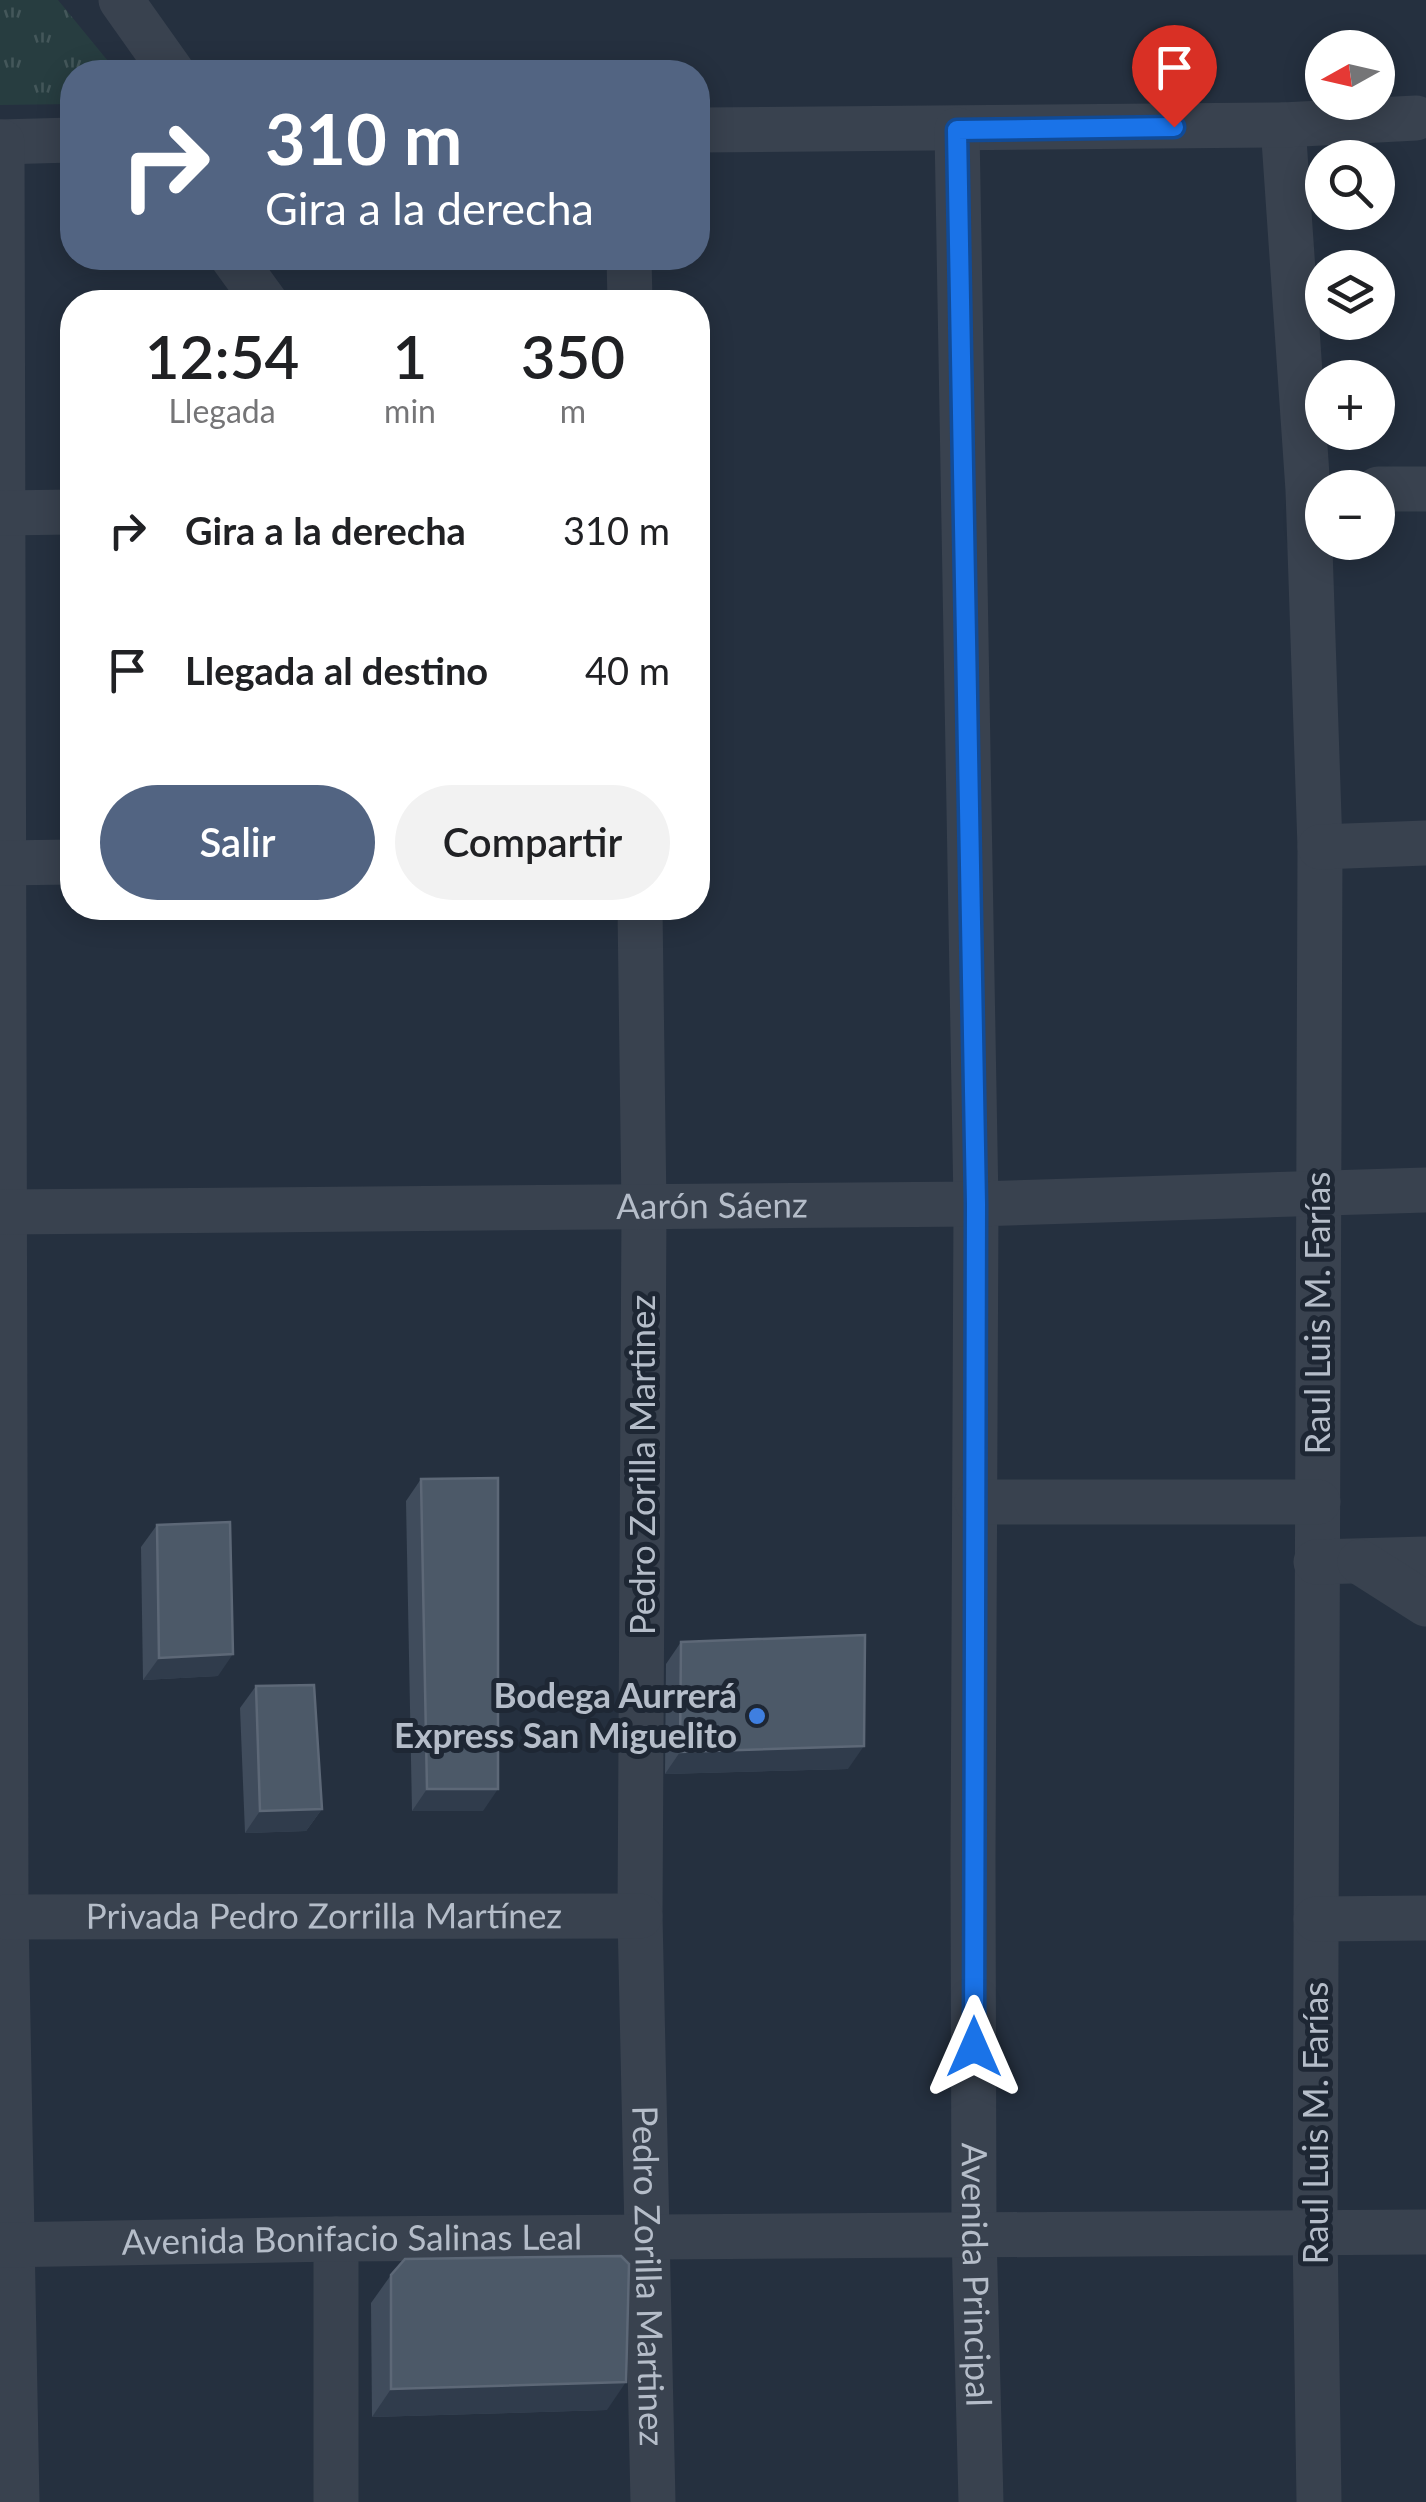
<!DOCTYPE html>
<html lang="es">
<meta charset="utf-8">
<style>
:root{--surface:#fff;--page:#f2f2f2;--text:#202124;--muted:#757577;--accent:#526482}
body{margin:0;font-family:Lato,sans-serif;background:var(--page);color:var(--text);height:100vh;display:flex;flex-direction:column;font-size:38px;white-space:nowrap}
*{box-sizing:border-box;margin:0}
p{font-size:32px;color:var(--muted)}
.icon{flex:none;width:55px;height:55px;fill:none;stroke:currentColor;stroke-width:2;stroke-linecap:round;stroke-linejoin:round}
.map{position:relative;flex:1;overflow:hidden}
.sheet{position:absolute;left:60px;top:290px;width:650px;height:630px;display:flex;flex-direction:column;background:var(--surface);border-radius:40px;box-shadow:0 5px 25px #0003}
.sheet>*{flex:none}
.guide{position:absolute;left:60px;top:60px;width:650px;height:210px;border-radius:40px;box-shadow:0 5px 25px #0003;background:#526482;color:#fff;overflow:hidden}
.needle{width:65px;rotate:262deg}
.tools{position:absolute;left:1305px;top:30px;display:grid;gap:20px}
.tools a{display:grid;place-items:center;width:90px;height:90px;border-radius:50%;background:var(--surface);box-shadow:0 5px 25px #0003;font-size:50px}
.pin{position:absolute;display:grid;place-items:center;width:85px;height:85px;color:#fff;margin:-102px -42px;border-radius:50% 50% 50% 0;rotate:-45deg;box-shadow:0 0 10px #0007}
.pin .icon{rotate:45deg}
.me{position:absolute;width:110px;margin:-55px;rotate:0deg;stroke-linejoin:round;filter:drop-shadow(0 0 8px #0008)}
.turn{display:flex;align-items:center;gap:35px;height:210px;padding:0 40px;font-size:45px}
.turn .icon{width:130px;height:130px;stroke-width:2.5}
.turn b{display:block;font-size:70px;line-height:85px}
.eta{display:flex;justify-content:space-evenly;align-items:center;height:170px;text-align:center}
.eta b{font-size:60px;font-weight:600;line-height:70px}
.button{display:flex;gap:20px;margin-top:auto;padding:20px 40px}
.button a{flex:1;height:115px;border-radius:60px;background:var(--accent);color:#fff;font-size:40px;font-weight:600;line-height:115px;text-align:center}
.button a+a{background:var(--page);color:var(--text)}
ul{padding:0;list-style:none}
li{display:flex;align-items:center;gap:30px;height:140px;padding:0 40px}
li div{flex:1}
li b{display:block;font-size:38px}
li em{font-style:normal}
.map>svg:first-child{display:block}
.park{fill:url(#park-tufts)}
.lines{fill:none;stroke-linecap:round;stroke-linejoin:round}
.minor{stroke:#39424f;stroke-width:45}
.wall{fill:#404c5c}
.shaded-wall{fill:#303c4c}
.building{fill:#4c5968;stroke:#5d6877;stroke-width:2.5}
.route-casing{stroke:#114b97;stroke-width:25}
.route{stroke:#1a73e8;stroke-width:18}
.shop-dot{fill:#3f7fe0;stroke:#1e2734;stroke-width:4}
.labels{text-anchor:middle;stroke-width:10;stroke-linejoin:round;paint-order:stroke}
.street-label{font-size:35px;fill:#b5bdc9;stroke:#1e2734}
.poi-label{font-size:35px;font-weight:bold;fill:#b5bdc9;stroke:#1e2734;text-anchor:end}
</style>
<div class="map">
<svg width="1426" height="2502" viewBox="0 0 1426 2502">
<defs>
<pattern id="park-tufts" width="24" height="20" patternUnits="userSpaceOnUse" patternTransform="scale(2.5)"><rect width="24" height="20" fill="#273d40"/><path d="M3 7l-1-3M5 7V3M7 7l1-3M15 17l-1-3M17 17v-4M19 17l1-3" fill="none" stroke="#44575a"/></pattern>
</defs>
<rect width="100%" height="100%" fill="#25303f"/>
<!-- park -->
<polygon class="park" points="0,0 58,0 117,72 72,72 72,104 0,105"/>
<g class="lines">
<!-- minor -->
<g class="minor">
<polyline points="121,0 172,72"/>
<polyline points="1283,125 1308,490 1320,847 1315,2231 1319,2502"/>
<polyline points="698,130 1283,125 1416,118"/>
<path id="s1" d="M957,130L976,1204L973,1860L974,2234L981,2502"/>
<polyline points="0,142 72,140"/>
<polyline points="2,142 6,1917 17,2502"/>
<polyline points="233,258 265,302"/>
<polyline points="629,258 630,302"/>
<polyline points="1378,489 1426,489"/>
<polyline points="3,513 72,512"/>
<polyline points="1320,847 1426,843"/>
<polyline points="2,863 72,862"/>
<path id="s2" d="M640,908L644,1209L640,1916L653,2502"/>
<path id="s3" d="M0,1212L976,1204L1426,1190"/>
<polyline points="977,1502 1318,1502"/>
<polyline points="1316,1562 1426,1559"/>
<polyline points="1360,1562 1426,1604"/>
<path id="s4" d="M6,1917L640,1916"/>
<polyline points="1316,1919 1426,1918"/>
<polyline points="336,2239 336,2502"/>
<path id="s5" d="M0,2245L336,2239L1426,2232"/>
</g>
</g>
<!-- wall -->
<g class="wall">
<polygon points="421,1479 483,1811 412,1811 406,1501"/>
<polygon points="157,1525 218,1676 143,1680 141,1547"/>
<polygon points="681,1642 848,1769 665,1774 666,1664"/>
<polygon points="256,1686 322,1809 306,1831 245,1833 240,1708"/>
<polygon points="391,2275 607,2410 372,2417 371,2303"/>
</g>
<!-- shaded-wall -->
<g class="shaded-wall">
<polygon points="233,1654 218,1676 143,1680 159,1658"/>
<polygon points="864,1746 848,1769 665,1774 680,1752"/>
<polygon points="427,1789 498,1789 483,1811 412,1811"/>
<polygon points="322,1809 306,1831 245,1833 260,1811"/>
<polygon points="626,2382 607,2410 372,2417 391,2389"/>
</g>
<!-- building -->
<g class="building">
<polygon points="498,1478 498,1789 427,1789 421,1479"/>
<polygon points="230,1522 233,1654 159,1658 157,1525"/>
<polygon points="865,1635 864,1746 680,1752 681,1642"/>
<polygon points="314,1685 322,1809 260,1811 256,1686"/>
<polygon points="621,2256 629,2264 626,2382 391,2389 391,2275 405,2259"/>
</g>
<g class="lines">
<defs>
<polyline id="route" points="974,2047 976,1204 957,130 1174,127"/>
</defs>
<!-- route casing -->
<use href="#route" class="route-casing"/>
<!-- route -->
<use href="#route" class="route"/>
</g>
<!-- markers -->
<circle class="shop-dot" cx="757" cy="1716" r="10"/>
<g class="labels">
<!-- street labels -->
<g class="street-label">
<text dy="12" stroke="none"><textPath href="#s3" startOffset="712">Aarón Sáenz</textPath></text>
<text transform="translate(1318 1313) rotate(-90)" y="12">Raul Luis M. Farías</text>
<text transform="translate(643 1465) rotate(-90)" y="12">Pedro Zorilla Martinez</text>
<text dy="12" stroke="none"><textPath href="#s4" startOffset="318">Privada Pedro Zorrilla Martínez</textPath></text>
<text transform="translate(1316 2123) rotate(-90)" y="12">Raul Luis M. Farías</text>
<text dy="12" stroke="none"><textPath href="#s5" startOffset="352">Avenida Bonifacio Salinas Leal</textPath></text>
<text dy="12" stroke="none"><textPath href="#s2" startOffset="1368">Pedro Zorilla Martinez</textPath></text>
<text dy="12" stroke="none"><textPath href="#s1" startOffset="2145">Avenida Principal</textPath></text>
</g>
<!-- poi labels -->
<g class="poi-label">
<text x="737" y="1708">Bodega Aurrerá<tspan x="737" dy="40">Express San Miguelito</tspan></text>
</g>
</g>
</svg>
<div class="tools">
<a><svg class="needle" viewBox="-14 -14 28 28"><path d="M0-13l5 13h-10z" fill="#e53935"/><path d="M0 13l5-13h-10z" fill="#757577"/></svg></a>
<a><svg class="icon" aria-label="search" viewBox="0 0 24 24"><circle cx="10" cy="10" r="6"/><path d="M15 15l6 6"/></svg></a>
<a><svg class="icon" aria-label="layers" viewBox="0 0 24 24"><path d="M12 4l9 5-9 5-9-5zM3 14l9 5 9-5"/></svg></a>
<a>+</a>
<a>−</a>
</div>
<div class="pin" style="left:1174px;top:127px;background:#d93025"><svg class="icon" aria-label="arrive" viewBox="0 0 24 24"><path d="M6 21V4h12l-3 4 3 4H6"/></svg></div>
<svg class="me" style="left:974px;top:2047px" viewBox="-20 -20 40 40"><path d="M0-17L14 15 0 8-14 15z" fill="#1a73e8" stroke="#fff" stroke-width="4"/></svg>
<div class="guide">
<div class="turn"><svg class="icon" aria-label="right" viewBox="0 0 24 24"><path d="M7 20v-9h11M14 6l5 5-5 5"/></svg><div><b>310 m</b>Gira a la derecha</div></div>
</div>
<section class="sheet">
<div class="eta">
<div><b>12:54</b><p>Llegada</p></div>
<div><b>1</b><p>min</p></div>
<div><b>350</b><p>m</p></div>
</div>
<ul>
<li><svg class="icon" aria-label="right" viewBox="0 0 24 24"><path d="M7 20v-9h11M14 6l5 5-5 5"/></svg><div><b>Gira a la derecha</b></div><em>310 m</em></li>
<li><svg class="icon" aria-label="arrive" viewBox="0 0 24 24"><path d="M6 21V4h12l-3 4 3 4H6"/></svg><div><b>Llegada al destino</b></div><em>40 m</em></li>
</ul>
<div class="button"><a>Salir</a><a>Compartir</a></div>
</section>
</div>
